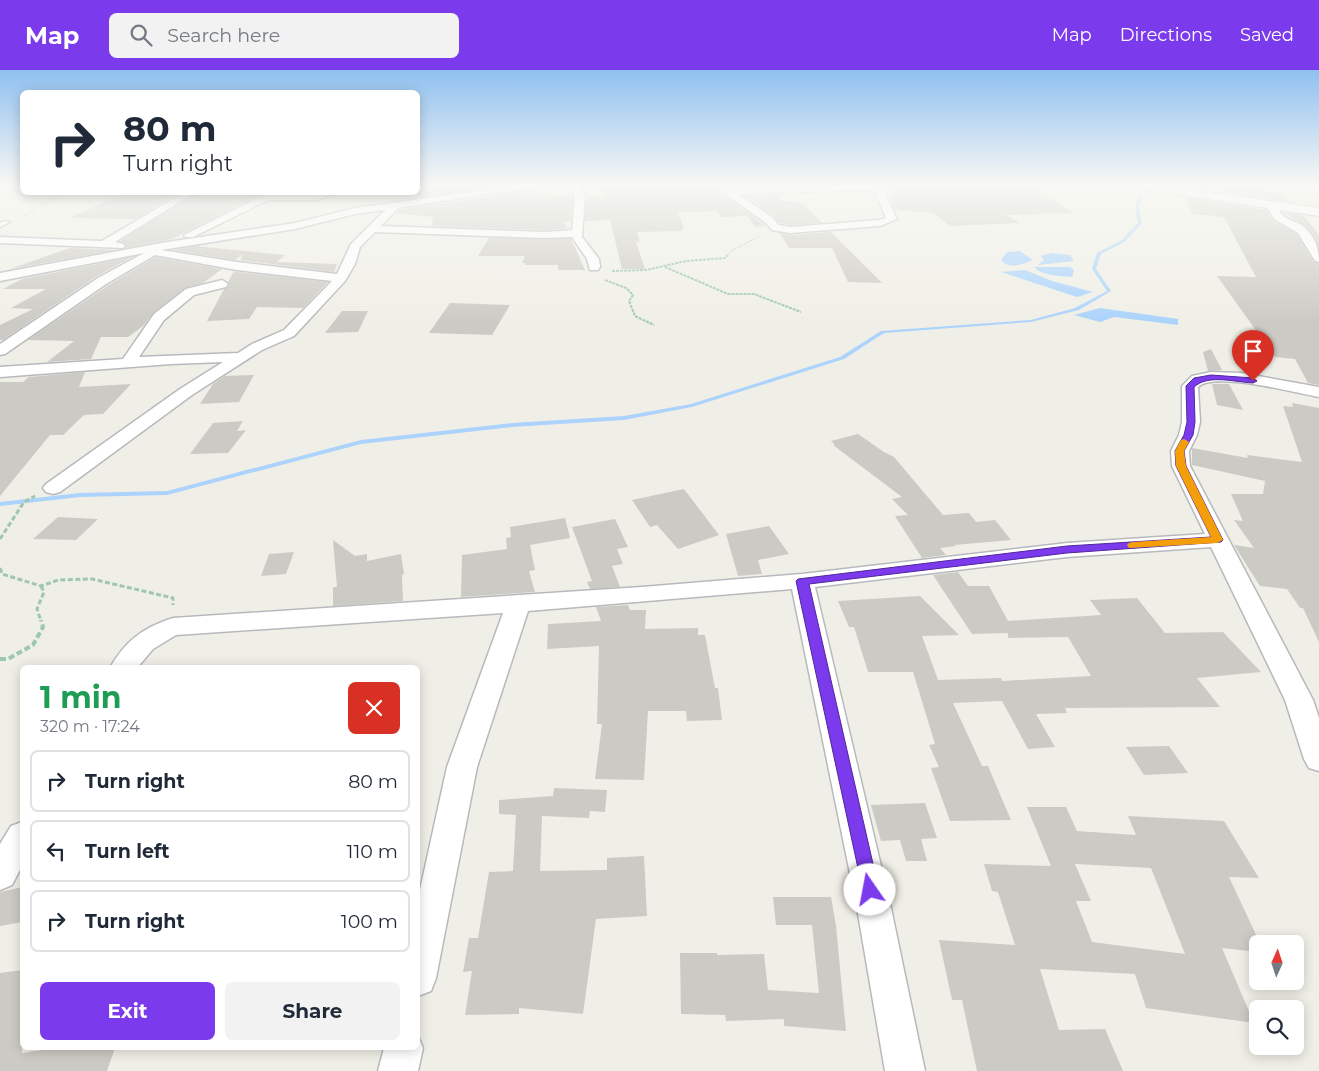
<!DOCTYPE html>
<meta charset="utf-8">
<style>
:root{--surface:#fff;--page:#f2f2f3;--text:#1f2937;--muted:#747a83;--line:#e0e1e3;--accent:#7c3aed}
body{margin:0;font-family:Montserrat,sans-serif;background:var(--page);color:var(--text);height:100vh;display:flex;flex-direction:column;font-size:19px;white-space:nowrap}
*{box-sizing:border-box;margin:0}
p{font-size:16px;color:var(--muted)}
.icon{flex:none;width:28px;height:28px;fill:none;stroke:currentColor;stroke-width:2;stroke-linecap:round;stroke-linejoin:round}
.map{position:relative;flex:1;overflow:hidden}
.side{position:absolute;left:20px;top:595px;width:400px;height:385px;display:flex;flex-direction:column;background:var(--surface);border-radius:8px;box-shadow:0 2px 12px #0003}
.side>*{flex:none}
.hud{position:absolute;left:20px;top:20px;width:400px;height:105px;border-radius:8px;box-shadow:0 2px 12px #0003;background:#fff;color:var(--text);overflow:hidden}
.needle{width:32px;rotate:3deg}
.controls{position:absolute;left:1249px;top:865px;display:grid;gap:10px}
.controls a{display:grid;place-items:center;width:55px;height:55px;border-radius:8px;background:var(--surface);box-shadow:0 2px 12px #0003;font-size:25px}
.pin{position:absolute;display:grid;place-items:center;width:42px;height:42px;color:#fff;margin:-51px -21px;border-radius:50% 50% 50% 0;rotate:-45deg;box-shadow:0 0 5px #0007}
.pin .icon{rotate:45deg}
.me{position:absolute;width:55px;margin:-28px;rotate:348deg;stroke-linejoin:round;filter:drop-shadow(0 0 4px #0008)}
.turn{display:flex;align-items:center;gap:18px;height:105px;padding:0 20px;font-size:22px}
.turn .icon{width:65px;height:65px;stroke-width:2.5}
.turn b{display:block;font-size:35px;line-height:42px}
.round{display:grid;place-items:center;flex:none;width:52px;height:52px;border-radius:8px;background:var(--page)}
.head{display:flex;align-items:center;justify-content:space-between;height:85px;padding:0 20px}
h1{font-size:30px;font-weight:700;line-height:38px;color:#1e9e55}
.button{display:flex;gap:10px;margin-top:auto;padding:10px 20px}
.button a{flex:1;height:58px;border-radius:8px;background:var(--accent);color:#fff;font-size:20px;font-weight:700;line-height:58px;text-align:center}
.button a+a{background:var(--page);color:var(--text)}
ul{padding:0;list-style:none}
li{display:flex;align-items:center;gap:15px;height:62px;margin:0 10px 8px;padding:0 10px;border:2px solid var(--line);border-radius:8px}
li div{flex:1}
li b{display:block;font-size:19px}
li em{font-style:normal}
header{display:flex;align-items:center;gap:30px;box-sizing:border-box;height:70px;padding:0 25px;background:var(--accent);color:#fff}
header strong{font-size:24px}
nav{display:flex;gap:28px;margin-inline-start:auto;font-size:18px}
.search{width:350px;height:45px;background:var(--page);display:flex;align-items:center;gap:12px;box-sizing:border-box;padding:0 18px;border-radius:8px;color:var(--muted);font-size:19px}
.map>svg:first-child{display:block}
.water{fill:#abd3fc}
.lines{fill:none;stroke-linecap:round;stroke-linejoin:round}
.stream{fill:#abd3fc;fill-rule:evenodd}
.building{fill:#cccac4;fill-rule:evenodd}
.service-casing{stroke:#b7b9bd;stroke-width:3}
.minor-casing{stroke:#b7b9bd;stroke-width:3}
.tertiary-casing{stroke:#b7b9bd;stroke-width:2}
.path-far3{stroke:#9ec7ad;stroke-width:1;stroke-dasharray:2.5 1;stroke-linecap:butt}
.path-far2{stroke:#9ec7ad;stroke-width:2;stroke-dasharray:3 1;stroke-linecap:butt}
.path-far1{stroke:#9ec7ad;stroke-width:3;stroke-dasharray:5 2.5;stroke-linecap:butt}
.path{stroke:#9ec7ad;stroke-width:4;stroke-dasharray:6 3;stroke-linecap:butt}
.service{fill:#fff;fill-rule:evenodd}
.minor{fill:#fff;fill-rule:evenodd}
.tertiary{fill:#fff;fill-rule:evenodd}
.route{fill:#7c3aed;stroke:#51269a}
.slow{fill:#f59e0b}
</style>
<header>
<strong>Map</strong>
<div class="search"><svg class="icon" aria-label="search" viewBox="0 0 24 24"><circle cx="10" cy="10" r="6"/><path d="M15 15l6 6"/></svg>Search here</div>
<nav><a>Map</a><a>Directions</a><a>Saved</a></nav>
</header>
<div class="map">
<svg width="1319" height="1001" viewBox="0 0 1319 1001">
<rect width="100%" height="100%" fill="#f0efe7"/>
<!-- water -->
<g class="water">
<path d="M1020,181L1033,190C1024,194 1009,200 1001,190L1007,182Z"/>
<polygon points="1051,183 1070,185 1074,191 1038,195 1044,190 1041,186"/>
<path d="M1034,197H1070L1074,200L1072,207C1060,206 1042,206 1034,197Z"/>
<polygon points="1025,200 1052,211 1093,222 1077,227 1001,202"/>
<polygon points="1100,238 1178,249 1178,255 1114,247 1100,252 1074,245"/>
</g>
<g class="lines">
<!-- stream -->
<polygon class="stream" points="1140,125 1142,126 1139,139 1142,153 1124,172 1101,184 1096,199 1111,221 1079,240 1031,252 884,263 844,289 692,337 624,350 512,357 361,374 167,425 80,427 0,436 0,432 80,423 167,421 361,370 512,353 624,346 691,334 840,287 881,261 1031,250 1075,238 1107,221 1092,199 1097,183 1122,170 1138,153 1135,139 1138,126"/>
</g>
<!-- building -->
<g class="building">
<polygon points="438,113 519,113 414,128 418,126 418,117 438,117"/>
<polygon points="643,113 705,113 708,118 715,118 718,124 723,124 766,156 755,157 747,146 721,147 717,141 678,142 684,159 681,159 682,161 637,162 640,172 636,172 645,199 622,199 610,150 585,151 587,126 604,126 602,119 617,115 618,118 644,119"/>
<polygon points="892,113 1026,113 1074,143 1006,145 1020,153 950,156 933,143 895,140 892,133 891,121 895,121 891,114"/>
<polygon points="1221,118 1276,122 1292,132 1223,122 1229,122"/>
<polygon points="126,122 180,122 136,149 69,148"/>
<polygon points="198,122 270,122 261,124 172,169 126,178 126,175 120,171"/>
<polygon points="516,123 514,124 573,125 571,151 564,152 567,158 544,160 432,156 433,147 396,143 399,140"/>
<polygon points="776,125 782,131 801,132 822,153 790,155 780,153 774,146 744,126"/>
<polygon points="1186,127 1266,140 1273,151 1297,164 1313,192 1319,194 1319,315 1308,313 1295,289 1275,287 1217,206 1256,207 1224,147 1192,144"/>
<polygon points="1283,142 1303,145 1319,165 1319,177 1314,165 1306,156"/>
<polygon points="831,162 882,213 848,212 832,178 789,178 780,163 790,165"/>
<polygon points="489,168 571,169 585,200 558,200 558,195 525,195 526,193 522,193 525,186 478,186"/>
<polygon points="195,176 285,185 277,192 337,194 334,202 240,190 243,184 235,190 173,180"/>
<polygon points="70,178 116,180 10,199"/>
<polygon points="132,187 97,206 3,270 0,270 0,255 33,239 11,238 46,219 3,219 22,209"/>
<polygon points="155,187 222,199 203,213 185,218 153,243 143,256 128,267 101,267 91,289 47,292 74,271 28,270 107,216"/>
<polygon points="234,201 237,202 328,212 303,238 257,237 249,249 207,251 224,219 230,215 228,212"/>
<polygon points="450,233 510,235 492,265 429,263"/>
<polygon points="342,241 368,241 358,262 325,263"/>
<polygon points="1211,279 1222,300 1208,301 1203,282"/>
<polygon points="85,302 79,317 131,314 103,344 84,345 63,365 50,365 0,426 0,312 23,312 29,307"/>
<polygon points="254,305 239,332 200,334 213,314 225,306"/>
<polygon points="1212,314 1229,314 1243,340 1217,335"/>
<polygon points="1292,333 1319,338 1319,572 1303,538 1300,538 1287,519 1260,516 1234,475 1254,478 1234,450 1243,451 1231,424 1263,424 1265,411 1192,395 1192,378 1248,388 1247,385 1302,392 1283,336 1293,337"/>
<polygon points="243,351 237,361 246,360 228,383 190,384 213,353"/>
<polygon points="858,364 884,382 894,387 943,445 969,443 976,452 995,450 1011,470 954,475 956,476 940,478 946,485 922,488 895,446 908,445 892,429 902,427 833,375 835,375 831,371"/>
<polygon points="684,419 719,465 678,479 657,455 650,457 632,430"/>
<polygon points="58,447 98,449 76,470 33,469"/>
<polygon points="565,448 570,468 530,475 535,500 529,501 535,522 461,527 462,485 507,479 506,468 511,467 510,457"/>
<polygon points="615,449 628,477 617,479 623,494 612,496 620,517 590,519 587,512 592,511 572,457"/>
<polygon points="769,456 789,484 758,490 762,504 738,506 726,464"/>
<polygon points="333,470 355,486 367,484 367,491 401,484 404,504 402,505 403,531 333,536 333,517 337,517"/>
<polygon points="294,482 286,504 261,506 269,484"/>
<polygon points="958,502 968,516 989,516 1008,551 1101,545 1090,530 1137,528 1165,563 1223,562 1261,602 1197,608 1220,637 1065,638 1067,643 1036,644 1055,677 1028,679 1002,631 953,633 982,696 988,696 1011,750 950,751 931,698 939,697 929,675 935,674 913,602 868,602 854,557 849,557 838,531 920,526 959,565 922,566 938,610 1001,608 1002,611 1091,606 1068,567 1008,568 1008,563 972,564 933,505"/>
<polygon points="628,535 630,540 646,540 645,559 698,558 698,565 705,565 715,618 718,618 722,650 687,651 686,641 648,641 644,710 595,709 602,654 597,654 599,576 547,579 548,554 601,551 596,537"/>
<polygon points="1169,676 1188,703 1144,705 1126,677"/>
<polygon points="554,718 607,720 605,742 590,741 589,748 542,746 540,801 607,800 607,788 644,786 647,846 596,849 583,944 519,938 519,944 465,945 472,901 463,902 469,868 478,868 489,802 513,801 516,745 499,744 499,730 553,726"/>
<polygon points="925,733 937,768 921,769 927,791 906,791 900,770 881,771 871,735"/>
<path d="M1027,737H1066L1077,761L1136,765L1128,746L1224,751L1259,808L1229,807L1258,869V882L1222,878L1254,953L1146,938L1135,904L1040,899L1059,960L1105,959L1123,1001H977L962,930H952L939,870L1015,875L998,822L992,821L984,794L1051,796ZM1075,794L1151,798L1185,884L1092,872L1076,831H1091Z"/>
<polygon points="22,817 22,852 0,856 0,822"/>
<polygon points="773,827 831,827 836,856 846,961 784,956 784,949 726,951 725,945 681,944 680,883 717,883 717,885 764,884 768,920 819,923 812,855 776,855"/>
<polygon points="22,900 22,983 57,978 115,978 107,1001 0,1001 0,903"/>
</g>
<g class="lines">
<defs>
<polygon id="service" points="5,151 10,152 0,157 0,153"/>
<g id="minor">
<path d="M533,113H563L559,116L495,123L398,138L381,156L544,162L572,160L575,126L569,113H577L585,126L582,167L599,189L600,197L598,200H590L587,189L572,167L544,168L375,162L360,177L355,194L345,211L294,266L262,280L192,325L60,422L53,424L46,422L43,418L46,414L180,319L223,292L171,294L0,307V297L123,289L154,244L186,219L222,210L228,214L226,217L194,225L164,250L139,287L238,283L252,274L284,260L332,211L237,200L155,185L106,214L5,284L0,285V274L98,208L144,183L0,211V203L167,172L295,153L355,138ZM385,140L351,174L337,204L237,192L161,180L295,159L355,144Z"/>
<path d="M722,113H730L732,119L880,113L897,149L880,156L790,163L772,160L765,152L725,124ZM874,120L886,148L879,150L790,157L779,155L773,148L738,124Z"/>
<polygon points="185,122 196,122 115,172 123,174 125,176 123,178 0,173 0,167 102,171"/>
<polygon points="322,122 338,122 317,130 268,130 193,167 185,167 184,165 262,126 279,123 317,124"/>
<path d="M1271,133C1278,135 1279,143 1285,147C1289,150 1295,152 1300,154C1314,163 1319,177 1319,192L1315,191L1298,163L1274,149L1266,136Z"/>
<path d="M1211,302L1241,303L1319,317V327C1296,323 1214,301 1198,317L1200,352L1197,365L1189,381L1190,396L1313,630L1319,648V701L1309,698L1304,689L1285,630L1211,477L1067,487L815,517L891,838L925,1001H885L857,838L792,519L528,541L477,697L436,908L431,921L418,926V829L447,697L503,543L176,565L153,579L137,598H110C125,571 144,557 173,548L642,517L802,504L1067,473L1205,464L1172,396L1171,381L1179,365L1182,352V316L1192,306Z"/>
<polygon points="22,752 22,796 12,815 0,820 0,774 11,756"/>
<polygon points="418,966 423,978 418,1001 378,1001 384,978 418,978"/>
</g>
<polygon id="tertiary" points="1120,113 1148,113 1319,138 1319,146 1125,116"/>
</defs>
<!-- service casing -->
<use href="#service" class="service-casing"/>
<!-- minor casing -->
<use href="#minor" class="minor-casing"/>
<!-- tertiary casing -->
<use href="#tertiary" class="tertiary-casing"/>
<!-- path-far3 -->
<g class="path-far3">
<polyline points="20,148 64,122"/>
<polyline points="727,186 731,181 760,166"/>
</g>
<!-- path-far2 -->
<g class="path-far2">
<polyline points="665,197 728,224 754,224 801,242"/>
<polyline points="612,201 646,200 686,191 725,188 728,185"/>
<polyline points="605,210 626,218 633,225 629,231 635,246 654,255"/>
</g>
<!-- path-far1 -->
<g class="path-far1">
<polyline points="0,469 24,432 35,426"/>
<polyline points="0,498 2,504 41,516 58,510 92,509 173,528 173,535"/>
<polyline points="41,516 44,522 37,539 41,551"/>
</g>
<!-- path -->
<polyline class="path" points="0,589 8,589 33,575 43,557 41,550"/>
<!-- service -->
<use href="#service" class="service"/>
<!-- minor -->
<use href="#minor" class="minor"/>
<!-- tertiary -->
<use href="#tertiary" class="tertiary"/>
</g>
<!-- sky -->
<linearGradient id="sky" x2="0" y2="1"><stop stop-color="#8fc0f0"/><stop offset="0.45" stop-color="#f8f8f4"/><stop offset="1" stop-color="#f8f8f4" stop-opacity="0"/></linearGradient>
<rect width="1319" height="253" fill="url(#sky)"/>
<!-- route -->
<path class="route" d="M1211,305L1253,308L1257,311L1253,313C1235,312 1208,304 1194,317L1195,352L1193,365L1184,381L1186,396L1223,470L1221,472L1067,483L809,514L879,820L876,826L870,828L864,826L796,511L798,509L1067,476L1211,467L1176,396L1175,381L1184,365L1187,352L1186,316L1194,308Z"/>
<!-- slow -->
<polygon class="slow" points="1184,369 1189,372 1184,381 1186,396 1223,470 1217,473 1129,478 1127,475 1129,473 1133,472 1211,467 1176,396 1175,381 1181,370"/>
</svg>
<div class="controls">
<a><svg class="needle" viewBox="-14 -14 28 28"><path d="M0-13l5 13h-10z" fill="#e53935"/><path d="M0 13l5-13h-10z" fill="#747a83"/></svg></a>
<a><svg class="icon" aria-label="search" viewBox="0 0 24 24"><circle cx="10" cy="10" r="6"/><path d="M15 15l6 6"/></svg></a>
</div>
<div class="pin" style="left:1253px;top:311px;background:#d93025"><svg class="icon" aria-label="arrive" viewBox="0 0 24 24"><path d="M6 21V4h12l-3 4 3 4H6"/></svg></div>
<svg class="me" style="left:870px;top:820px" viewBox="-20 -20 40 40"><circle r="19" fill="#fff"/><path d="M0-13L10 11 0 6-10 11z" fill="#7c3aed"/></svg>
<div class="hud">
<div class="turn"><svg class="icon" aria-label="right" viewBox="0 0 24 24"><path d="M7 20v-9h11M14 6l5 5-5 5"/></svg><div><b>80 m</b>Turn right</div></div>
</div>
<section class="side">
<div class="head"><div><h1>1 min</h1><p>320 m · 17:24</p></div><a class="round" style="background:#d93025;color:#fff"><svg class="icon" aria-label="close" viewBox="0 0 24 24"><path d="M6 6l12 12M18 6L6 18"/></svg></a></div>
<ul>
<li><svg class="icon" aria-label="right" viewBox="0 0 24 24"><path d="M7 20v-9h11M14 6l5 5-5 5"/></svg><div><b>Turn right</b></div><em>80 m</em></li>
<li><svg class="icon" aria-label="left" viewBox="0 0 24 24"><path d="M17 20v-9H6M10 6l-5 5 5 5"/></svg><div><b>Turn left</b></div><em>110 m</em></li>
<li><svg class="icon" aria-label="right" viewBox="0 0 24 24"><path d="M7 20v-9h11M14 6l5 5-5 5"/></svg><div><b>Turn right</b></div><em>100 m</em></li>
</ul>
<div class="button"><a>Exit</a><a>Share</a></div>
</section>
</div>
